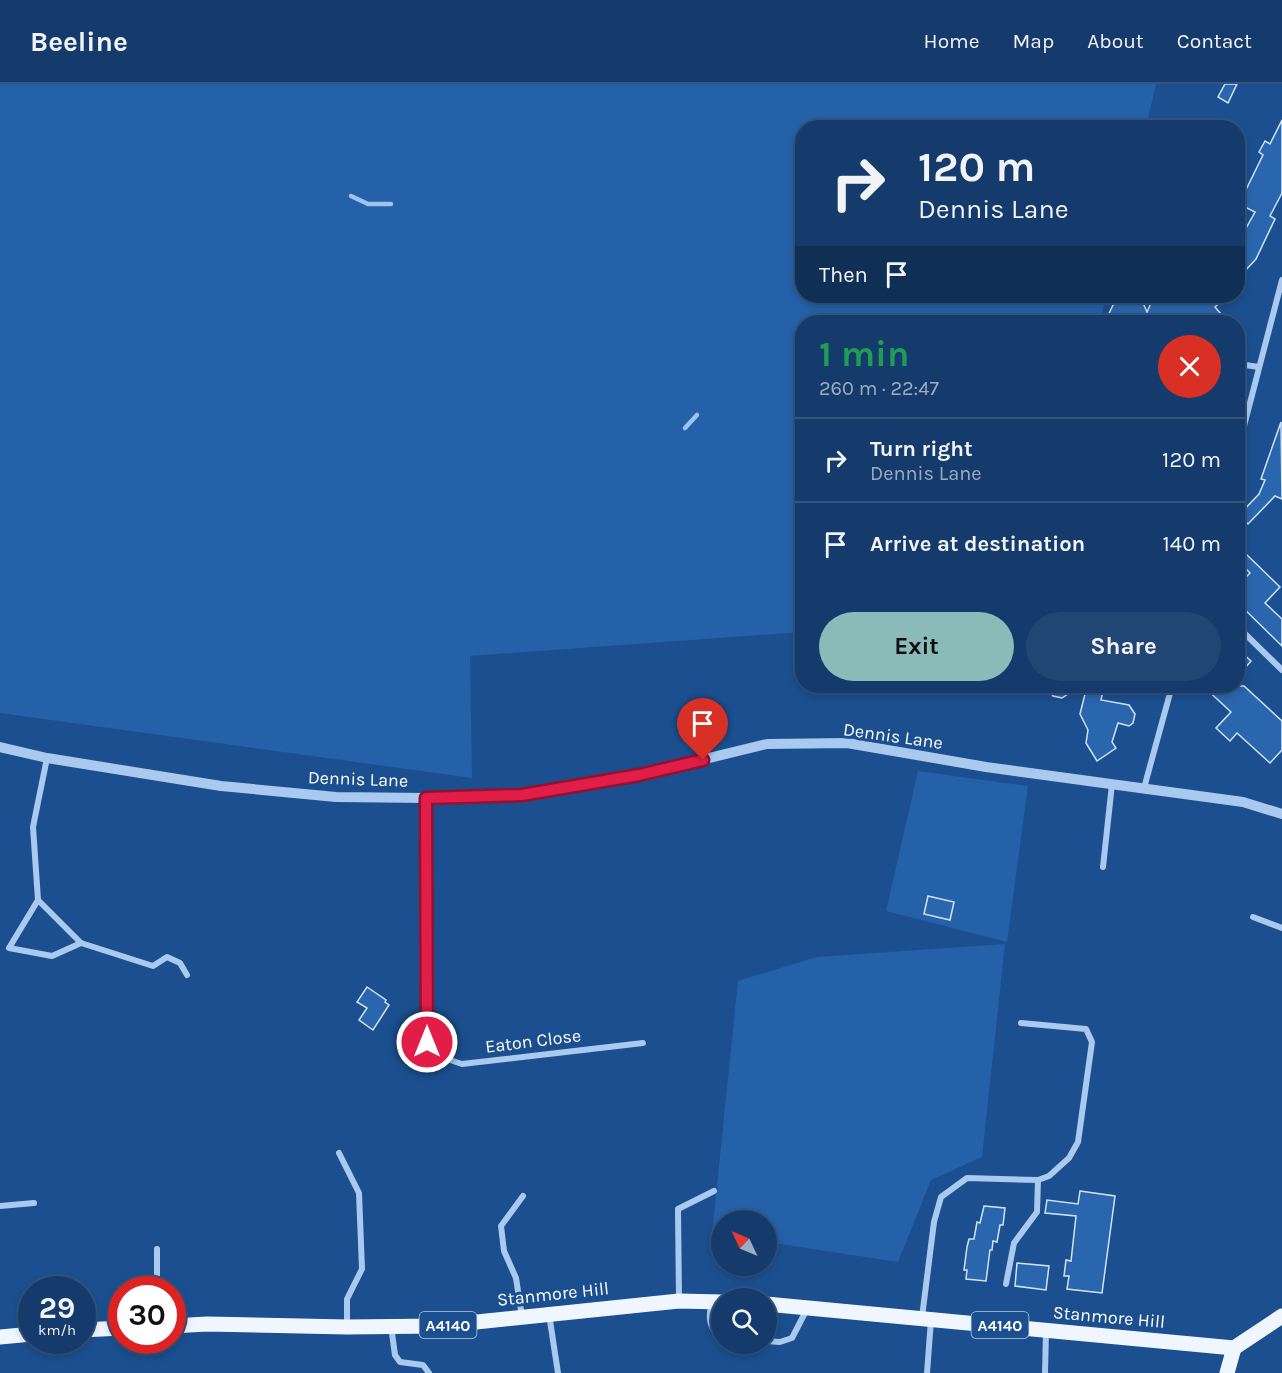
<!DOCTYPE html>
<meta charset="utf-8">
<style>
:root{--surface:#143b6b;--page:#214673;--text:#f1f3f6;--muted:#9dadc1;--line:#33557e;--accent:#8bbbb9}
body{margin:0;font-family:Karla,sans-serif;background:var(--page);color:var(--text);height:100vh;display:flex;flex-direction:column;font-size:22px;white-space:nowrap}
*{box-sizing:border-box;margin:0}
p{font-size:20px;color:var(--muted)}
.icon{flex:none;width:33px;height:33px;fill:none;stroke:currentColor;stroke-width:2;stroke-linecap:round;stroke-linejoin:round}
.map{position:relative;flex:1;overflow:hidden}
.side{position:absolute;left:795px;top:231px;width:450px;height:378px;display:flex;flex-direction:column;background:var(--surface);border-radius:24px;box-shadow:0 3px 9px #0003,0 0 0 2px var(--line)}
.side>*{flex:none}
.banner{position:absolute;left:795px;top:36px;width:450px;height:183px;border-radius:24px;box-shadow:0 3px 9px #0003,0 0 0 2px var(--line);background:#143b6b;color:var(--text);overflow:hidden}
.needle{width:39px;rotate:314deg}
.buttons{position:absolute;left:711px;top:1126px;display:grid;gap:12px}
.buttons a{display:grid;place-items:center;width:66px;height:66px;border-radius:50%;background:var(--surface);box-shadow:0 3px 9px #0003,0 0 0 2px var(--line);font-size:30px}
.speed{position:absolute;left:18px;top:1192px;display:flex;gap:12px;font-size:30px;font-weight:700;text-align:center}
.speed>*{display:grid;place-content:center;width:78px;height:78px;border-radius:50%;background:var(--surface);box-shadow:0 3px 9px #0003,0 0 0 2px var(--line);line-height:1}
.speed small{font-size:15px;font-weight:400}
.speed .limit{border:9px solid #d22;background:#fff;color:#111}
.pin{position:absolute;display:grid;place-items:center;width:51px;height:51px;color:#fff;margin:-62px -26px;border-radius:50% 50% 50% 0;rotate:-45deg;box-shadow:0 0 6px #0007}
.pin .icon{rotate:45deg}
.me{position:absolute;width:66px;margin:-33px;rotate:0deg;stroke-linejoin:round;filter:drop-shadow(0 0 4px #0008)}
.turn{display:flex;align-items:center;gap:21px;height:126px;padding:0 24px;font-size:27px}
.turn .icon{width:78px;height:78px;stroke-width:2.5}
.turn b{display:block;font-size:42px;line-height:51px}
.then{display:flex;align-items:center;height:57px;padding:0 24px;background:#0003;gap:12px;font-size:22px}
.round{display:grid;place-items:center;flex:none;width:63px;height:63px;border-radius:32px;background:var(--page)}
.headline{display:flex;align-items:center;justify-content:space-between;height:102px;padding:0 24px}
h1{font-size:36px;font-weight:700;line-height:45px;color:#1e9e55}
.action{display:flex;gap:12px;margin-top:auto;padding:12px 24px}
.action a{flex:1;height:69px;border-radius:36px;background:var(--accent);color:#111;font-size:24px;font-weight:700;line-height:69px;text-align:center}
.action a+a{background:var(--page);color:var(--text)}
ul{padding:0;list-style:none}
li{display:flex;align-items:center;gap:18px;height:84px;padding:0 24px;border-top:2px solid var(--line)}
li div{flex:1}
li b{display:block;font-size:22px}
li em{font-style:normal}
header{display:flex;align-items:center;gap:36px;box-sizing:border-box;height:84px;padding:0 30px;background:var(--surface);border-bottom:2px solid var(--line)}
header strong{font-size:28px}
nav{display:flex;gap:33px;margin-inline-start:auto;font-size:21px}
.map>svg:first-child{display:block}
.green{fill:#2461a8}
.lines{fill:none;stroke-linecap:round;stroke-linejoin:round}
.stream{stroke:#9cc4f0;stroke-width:4.5}
.building{fill:#2a66ad;stroke:#cfe3fa;stroke-width:1.5}
.minor{stroke:#a9c9ee;stroke-width:6}
.tertiary{stroke:#a9c9ee;stroke-width:10}
.primary{stroke:#f0f6ff;stroke-width:15}
.route-casing{stroke:#92132f;stroke-width:15}
.route{stroke:#e11d48;stroke-width:10}
.labels{text-anchor:middle;stroke-width:6;stroke-linejoin:round;paint-order:stroke}
.shield{fill:#1b4f8f;stroke:#bbcadd;stroke-width:1.5}
.shield-label{font-size:16px;font-weight:bold;fill:#fff}
.street-label{font-size:18px;fill:#fff;stroke:#1b4f8f}
</style>
<header>
<strong>Beeline</strong>
<nav><a>Home</a><a>Map</a><a>About</a><a>Contact</a></nav>
</header>
<div class="map">
<svg width="1282" height="1289" viewBox="0 0 1282 1289">
<rect width="100%" height="100%" fill="#1b4f8f"/>
<!-- green -->
<g class="green">
<polygon points="0,0 1156,0 1146,43 802,44 802,212 1106,212 1100,238 802,238 802,548 470,572 472,694 0,629"/>
<polygon points="918,687 1028,702 1007,858 886,827"/>
<polygon points="1005,860 982,1073 931,1096 898,1178 767,1158 766,1137 722,1137 721,1151 712,1150 738,897 817,873"/>
</g>
<g class="lines">
<!-- stream -->
<g class="stream">
<polyline points="351,112 368,120 391,120"/>
<polyline points="685,344 697,331"/>
</g>
</g>
<!-- building -->
<g class="building">
<polygon points="1225,0 1237,0 1228,19 1218,13"/>
<polygon points="1282,36 1282,109 1270,132 1275,135 1256,175 1244,188 1238,182 1238,155 1245,146 1255,128 1239,120 1263,71 1259,68 1265,57 1270,60"/>
<polygon points="1133,212 1140,212 1147,228 1154,212 1228,212 1215,223 1228,238 1156,238 1153,231 1137,238 1105,238 1113,221"/>
<polygon points="1281,338 1282,415 1275,412 1248,440 1239,431 1259,410 1265,396 1261,395"/>
<polygon points="1246,470 1280,503 1265,519 1282,535 1282,562 1238,519 1238,501 1250,489 1239,478"/>
<polygon points="1238,565 1251,577 1238,592"/>
<polygon points="1046,602 1080,602 1062,614 1053,612"/>
<polygon points="1087,602 1104,602 1101,616 1129,621 1135,630 1133,639 1129,642 1118,639 1112,658 1116,664 1097,677 1086,659 1088,646 1080,630"/>
<polygon points="1203,602 1244,602 1282,637 1282,666 1270,679 1237,649 1230,657 1216,644 1231,628"/>
<polygon points="928,812 954,818 950,836 924,830"/>
<polygon points="367,903 386,916 385,918 389,921 373,946 359,936 367,924 357,918"/>
<polygon points="1080,1107 1115,1112 1102,1209 1067,1205 1069,1192 1064,1192 1066,1176 1071,1177 1076,1132 1045,1129 1047,1116 1078,1120"/>
<polygon points="984,1122 1005,1124 1003,1141 1000,1141 997,1158 993,1157 992,1166 990,1166 986,1197 966,1195 967,1186 964,1186 967,1163 969,1155 974,1155 977,1138 980,1139"/>
<polygon points="1017,1179 1049,1182 1046,1206 1015,1202"/>
</g>
<g class="lines">
<!-- minor -->
<g class="minor">
<polyline points="1238,280 1259,283"/>
<polyline points="1238,365 1282,196"/>
<polyline points="1238,543 1282,586"/>
<polyline points="1144,704 1172,602"/>
<polyline points="426,714 427,958 441,973 462,980 643,959"/>
<polyline points="1103,783 1112,700"/>
<polyline points="38,816 9,864 52,872 81,859 38,816 33,743 47,674"/>
<polyline points="1253,833 1282,844"/>
<polyline points="81,859 153,882 167,873 180,879 187,891"/>
<polyline points="339,1069 359,1109 362,1185 347,1215 347,1243"/>
<polyline points="0,1122 34,1119"/>
<polyline points="1006,1200 1014,1159 1037,1128 1038,1096"/>
<polyline points="157,1206 157,1165"/>
<polyline points="679,1215 678,1125 714,1107"/>
<path d="M712,1218C708,1233 709,1241 718,1253L722,1254"/>
<polyline points="549,1230 558,1289"/>
<polyline points="522,1233 516,1194 504,1167 501,1142 523,1112"/>
<polyline points="922,1233 934,1138 941,1113 967,1094 1038,1096 1049,1092 1069,1074 1078,1058 1092,958 1086,945 1021,939"/>
<polyline points="391,1242 395,1271 400,1278 423,1281 429,1289"/>
<polyline points="766,1257 780,1258 792,1254 807,1225"/>
<polyline points="927,1289 931,1236"/>
<polyline points="1045,1289 1046,1248"/>
</g>
<!-- tertiary -->
<polyline class="tertiary" points="0,663 47,674 221,702 336,713 426,714 522,711 639,691 767,660 847,659 986,683 1243,718 1282,730"/>
<!-- primary -->
<g class="primary">
<polyline points="766,1220 1234,1264"/>
<polyline points="172,1242 207,1240 347,1243 438,1242 679,1217 722,1218"/>
<polyline points="82,1246 122,1244"/>
<polyline points="0,1253 32,1250"/>
<polyline points="1234,1264 1282,1232"/>
<polyline points="1227,1289 1234,1264"/>
</g>
</g>
<g class="lines">
<defs>
<polyline id="route" points="427,958 426,714 522,711 639,691 703,676"/>
</defs>
<!-- route casing -->
<use href="#route" class="route-casing"/>
<!-- route -->
<use href="#route" class="route"/>
</g>
<g class="labels">
<!-- shield labels -->
<g class="shield">
<rect x="419.5" y="1228" width="57" height="26" rx="4.5"/>
<rect x="971.5" y="1228" width="57" height="26" rx="4.5"/>
</g>
<g class="shield-label">
<text x="448" y="1247">A4140</text>
<text x="1000" y="1247">A4140</text>
</g>
<!-- street labels -->
<g class="street-label">
<text transform="translate(893 652) rotate(8)" y="6">Dennis Lane</text>
<text transform="translate(358 695) rotate(2)" y="6">Dennis Lane</text>
<text transform="translate(533 957) rotate(-7)" y="6">Eaton Close</text>
<text transform="translate(553 1210) rotate(-6)" y="6">Stanmore Hill</text>
<text transform="translate(1109 1233) rotate(5)" y="6">Stanmore Hill</text>
</g>
</g>
</svg>
<div class="buttons">
<a><svg class="needle" viewBox="-14 -14 28 28"><path d="M0-13l5 13h-10z" fill="#e53935"/><path d="M0 13l5-13h-10z" fill="#9dadc1"/></svg></a>
<a><svg class="icon" aria-label="search" viewBox="0 0 24 24"><circle cx="10" cy="10" r="6"/><path d="M15 15l6 6"/></svg></a>
</div>
<div class="speed"><div>29<small>km/h</small></div><div class="limit">30</div></div>
<div class="pin" style="left:703px;top:676px;background:#d93025"><svg class="icon" aria-label="arrive" viewBox="0 0 24 24"><path d="M6 21V4h12l-3 4 3 4H6"/></svg></div>
<svg class="me" style="left:427px;top:958px" viewBox="-20 -20 40 40"><circle r="17" fill="#e11d48" stroke="#fff" stroke-width="3"/><path d="M0-11L8 9 0 5-8 9z" fill="#fff"/></svg>
<div class="banner">
<div class="turn"><svg class="icon" aria-label="right" viewBox="0 0 24 24"><path d="M7 20v-9h11M14 6l5 5-5 5"/></svg><div><b>120 m</b>Dennis Lane</div></div>
<div class="then">Then<svg class="icon" aria-label="arrive" viewBox="0 0 24 24"><path d="M6 21V4h12l-3 4 3 4H6"/></svg></div>
</div>
<section class="side">
<div class="headline"><div><h1>1 min</h1><p>260 m · 22:47</p></div><a class="round" style="background:#d93025;color:#fff"><svg class="icon" aria-label="close" viewBox="0 0 24 24"><path d="M6 6l12 12M18 6L6 18"/></svg></a></div>
<ul>
<li><svg class="icon" aria-label="right" viewBox="0 0 24 24"><path d="M7 20v-9h11M14 6l5 5-5 5"/></svg><div><b>Turn right</b><p>Dennis Lane</p></div><em>120 m</em></li>
<li><svg class="icon" aria-label="arrive" viewBox="0 0 24 24"><path d="M6 21V4h12l-3 4 3 4H6"/></svg><div><b>Arrive at destination</b></div><em>140 m</em></li>
</ul>
<div class="action"><a>Exit</a><a>Share</a></div>
</section>
</div>
